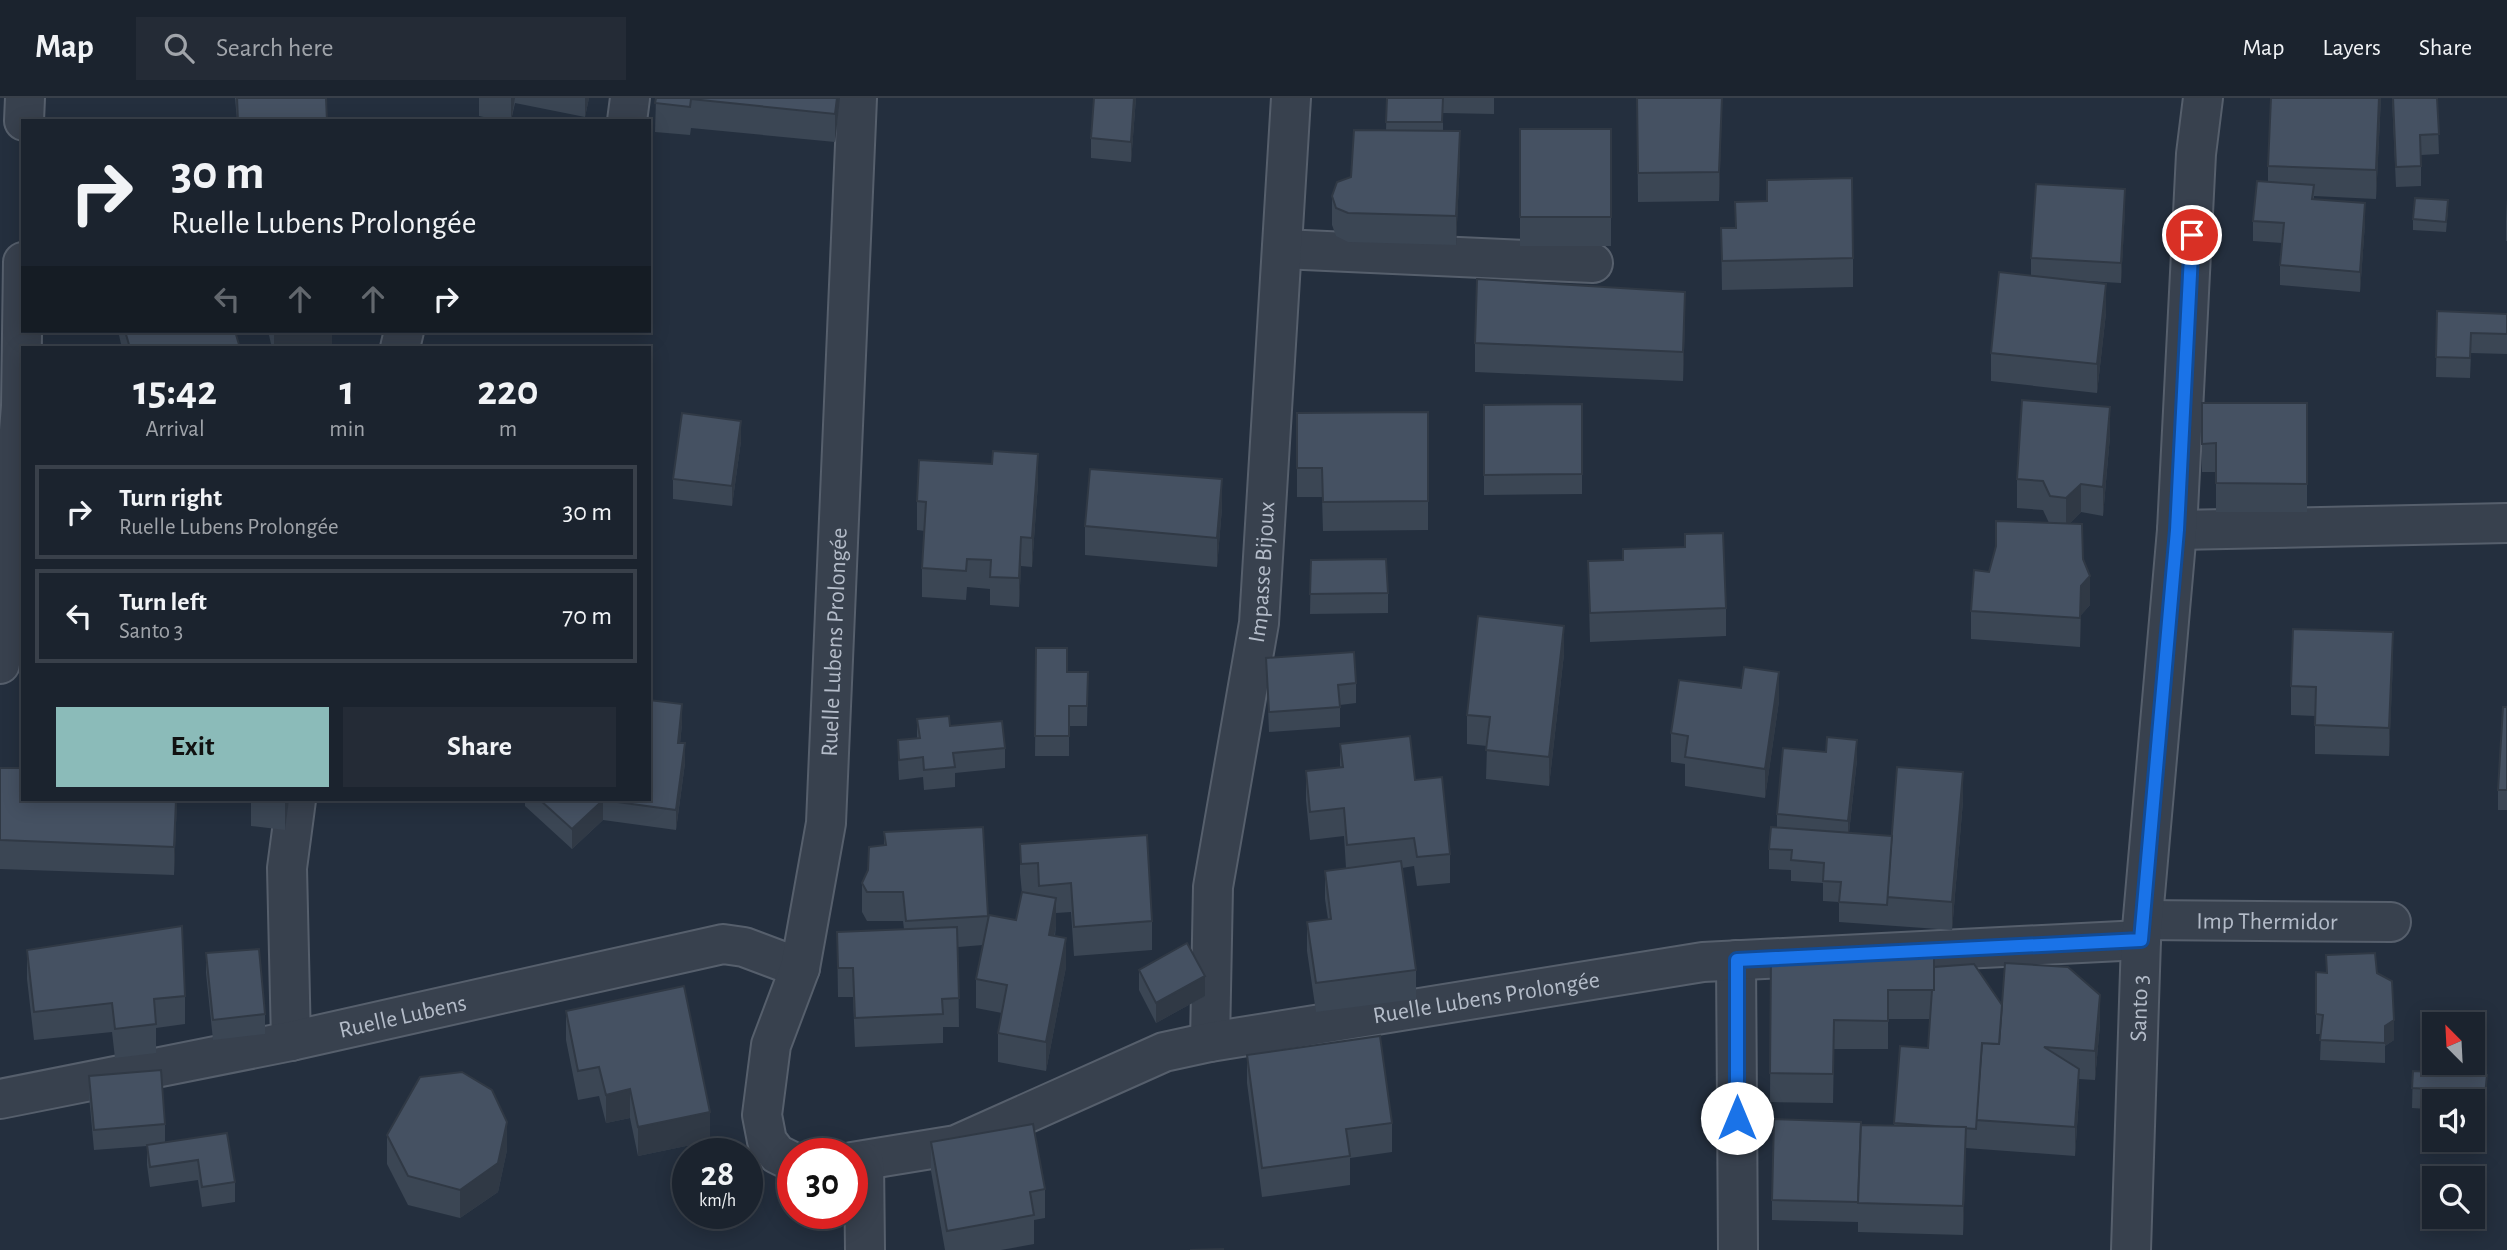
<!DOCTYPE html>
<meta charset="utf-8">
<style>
:root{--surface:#1b232e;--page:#242b36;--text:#f1f3f6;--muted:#a0a4aa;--line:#39404a;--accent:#8bbbb9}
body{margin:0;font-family:"Alegreya Sans",sans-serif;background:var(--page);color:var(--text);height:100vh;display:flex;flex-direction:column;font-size:26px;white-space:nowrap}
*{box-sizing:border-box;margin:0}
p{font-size:23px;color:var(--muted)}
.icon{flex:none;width:38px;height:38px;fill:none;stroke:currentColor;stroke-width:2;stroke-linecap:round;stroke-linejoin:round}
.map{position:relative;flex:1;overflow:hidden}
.details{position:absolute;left:21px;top:248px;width:630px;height:455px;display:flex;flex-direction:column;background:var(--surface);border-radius:0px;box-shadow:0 4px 18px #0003,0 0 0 2px var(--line)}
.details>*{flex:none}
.top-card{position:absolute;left:21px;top:21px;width:630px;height:214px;border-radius:0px;box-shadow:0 4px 18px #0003,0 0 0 2px var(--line);background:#1b232e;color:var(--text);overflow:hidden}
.needle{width:46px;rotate:336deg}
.controls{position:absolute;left:2422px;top:914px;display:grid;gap:14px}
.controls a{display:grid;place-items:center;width:63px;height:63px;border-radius:0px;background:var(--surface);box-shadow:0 4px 18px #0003,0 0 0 2px var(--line);font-size:35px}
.speed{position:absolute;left:672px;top:1040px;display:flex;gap:14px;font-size:35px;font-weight:700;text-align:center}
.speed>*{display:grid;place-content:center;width:91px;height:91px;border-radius:50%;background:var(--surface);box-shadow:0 4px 18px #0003,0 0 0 2px var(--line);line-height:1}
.speed small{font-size:18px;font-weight:400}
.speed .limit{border:10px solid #d22;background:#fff;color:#111}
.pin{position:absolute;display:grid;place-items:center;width:60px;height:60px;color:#fff;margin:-30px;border:4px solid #fff;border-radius:50%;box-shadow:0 2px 7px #0007}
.me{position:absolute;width:77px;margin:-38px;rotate:0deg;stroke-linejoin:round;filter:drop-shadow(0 0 5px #0008)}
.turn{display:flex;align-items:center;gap:24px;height:147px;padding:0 35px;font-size:32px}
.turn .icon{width:91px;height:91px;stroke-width:2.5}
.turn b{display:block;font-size:49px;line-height:60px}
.lanes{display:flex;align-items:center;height:66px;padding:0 35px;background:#0003;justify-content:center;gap:35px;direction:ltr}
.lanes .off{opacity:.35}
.eta{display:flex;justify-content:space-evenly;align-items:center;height:119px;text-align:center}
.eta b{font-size:42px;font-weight:700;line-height:49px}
.cta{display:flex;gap:14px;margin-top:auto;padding:14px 35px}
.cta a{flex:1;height:80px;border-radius:0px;background:var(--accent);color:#111;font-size:28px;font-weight:700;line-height:80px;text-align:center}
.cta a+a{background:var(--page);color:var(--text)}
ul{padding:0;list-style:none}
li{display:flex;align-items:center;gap:21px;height:94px;margin:0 14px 10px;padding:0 21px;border:4px solid var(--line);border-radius:0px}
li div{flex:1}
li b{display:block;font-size:26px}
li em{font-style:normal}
header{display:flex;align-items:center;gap:42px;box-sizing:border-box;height:98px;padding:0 35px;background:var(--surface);border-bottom:2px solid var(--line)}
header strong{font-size:33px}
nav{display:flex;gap:38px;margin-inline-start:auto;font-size:24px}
.search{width:490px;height:63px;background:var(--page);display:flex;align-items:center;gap:18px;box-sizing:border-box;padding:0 24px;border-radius:0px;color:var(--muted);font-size:26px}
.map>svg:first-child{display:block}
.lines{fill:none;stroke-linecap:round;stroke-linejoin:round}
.minor-casing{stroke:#565f6c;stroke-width:42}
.minor{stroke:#38414e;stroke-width:38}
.wall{fill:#3b4654}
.shaded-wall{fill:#303945}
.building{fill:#455162;stroke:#303945;stroke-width:2}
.route-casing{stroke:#114b97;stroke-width:18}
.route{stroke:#1a73e8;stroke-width:12}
.labels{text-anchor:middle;stroke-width:7;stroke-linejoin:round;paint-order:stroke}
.street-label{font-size:24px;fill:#b4bcc9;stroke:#1d2633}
</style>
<header>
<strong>Map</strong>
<div class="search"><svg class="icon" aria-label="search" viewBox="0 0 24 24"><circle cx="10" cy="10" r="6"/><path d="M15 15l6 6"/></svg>Search here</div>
<nav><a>Map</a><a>Layers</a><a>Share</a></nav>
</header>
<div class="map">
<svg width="2507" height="1152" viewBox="0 0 2507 1152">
<rect width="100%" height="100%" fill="#242f3e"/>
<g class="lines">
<defs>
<g id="minor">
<polyline points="24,23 25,0"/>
<polyline points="627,23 630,0"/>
<polyline points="1282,151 1593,165"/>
<polyline points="400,250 404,233"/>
<polyline points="2177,432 2507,425"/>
<polyline points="0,566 21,308 23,164"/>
<path id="s1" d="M2143,822L2391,824"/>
<polyline points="1736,862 1738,1152"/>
<polyline points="291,943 287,770 296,702"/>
<path id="s2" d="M1210,944L1213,789L1259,525L1291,0"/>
<path id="s3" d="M0,1001L291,943L723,846L744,849L800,870"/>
<path id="s4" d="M793,1064L777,1056L767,1043L762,1017L771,947L800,870L826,725L857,0"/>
<path id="s5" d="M852,1064L956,1047L1164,954L1210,944L1703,864L2141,842"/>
<polyline points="864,1064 865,1152"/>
<path id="s6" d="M2131,1152L2141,842L2177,432L2196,56L2203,0"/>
</g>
</defs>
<!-- minor casing -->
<use href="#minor" class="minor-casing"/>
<!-- minor -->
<use href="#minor" class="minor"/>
</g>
<!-- wall -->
<g class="wall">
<polygon points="235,0 326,0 327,23 237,23"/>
<polygon points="479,0 589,0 585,19 515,5 511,23 502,23 479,18"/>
<polygon points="656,0 840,0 835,44 691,30 690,37 655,34"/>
<polygon points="1136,0 1131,64 1091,60 1091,40"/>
<polygon points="1387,0 1494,0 1494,16 1443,15 1443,32 1460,61 1456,147 1348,144 1336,138 1332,127 1332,98 1351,79 1386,32"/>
<polygon points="1637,0 1722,0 1719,103 1638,104"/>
<polygon points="2381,0 2376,101 2314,98 2314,101 2365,125 2360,194 2280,187 2280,167 2282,145 2253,143 2253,123 2268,84 2268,68"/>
<polygon points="2392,0 2437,0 2439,56 2421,57 2421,88 2396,89"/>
<rect x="1520" y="31" width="91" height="117"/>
<polygon points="2507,100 2507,143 2506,143 2506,123"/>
<polygon points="1735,104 1853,160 1853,189 1722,192 1721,130 1735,130"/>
<polygon points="2125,111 2121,185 2070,182 2106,215 2097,295 1991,283 1991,255 2031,178 2031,160"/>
<polygon points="2448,112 2446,134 2413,132 2413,121"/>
<polygon points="2437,213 2507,216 2507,256 2471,255 2470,280 2436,279"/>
<polygon points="1685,223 1683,283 1475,274 1475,245"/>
<polygon points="118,233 235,233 240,250 122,250"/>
<polygon points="268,233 332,233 332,250 272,250"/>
<polygon points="2202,305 2307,305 2307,414 2216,414 2216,374 2202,374"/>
<polygon points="1582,306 1582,396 1484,397 1484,307"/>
<polygon points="1428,314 1428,432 1323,433 1322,399 1297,399 1297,315"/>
<polygon points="2110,338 2103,418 2081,414 2070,425 2083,461 2090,507 2081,517 2080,549 1971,541 1971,513 1989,474 1996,451 1996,423 2049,425 2043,412 2017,410 2017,381"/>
<polygon points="741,343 732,408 673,401 673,381"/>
<polygon points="1038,385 1032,469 1021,468 1019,509 990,507 990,491 967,489 966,502 922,499 922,470 925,433 917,432 917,403"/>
<polygon points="1222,410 1217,469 1085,457 1085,428"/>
<polygon points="1623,451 1726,510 1726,538 1590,544 1588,463 1623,462"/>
<polygon points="1311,462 1388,495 1388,515 1310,516"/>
<polygon points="1036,550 1067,574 1088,574 1087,628 1069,628 1069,658 1035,658"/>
<polygon points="1564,556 1549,688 1486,681 1487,648 1467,646 1467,617"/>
<polygon points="1266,560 1356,585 1356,605 1340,607 1340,629 1269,634"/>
<polygon points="2393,563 2389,658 2315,656 2315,618 2291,617 2291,588"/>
<polygon points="23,572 23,605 22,605"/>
<polygon points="1779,603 1765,700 1685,688 1685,666 1671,664 1671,635"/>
<polygon points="2507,609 2507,712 2498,712 2498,692"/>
<polygon points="917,621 950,628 1005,650 1005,670 955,675 955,689 924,692 923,679 899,682 898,662 898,642 917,640"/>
<polygon points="682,626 680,645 685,665 676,732 603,722 572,751 525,708 525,702 649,702"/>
<polygon points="1340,646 1415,682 1450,756 1450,785 1417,788 1414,768 1402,770 1416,872 1416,901 1316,914 1307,853 1307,824 1328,821 1325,801 1325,773 1346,770 1344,738 1310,742 1306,702 1306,673 1340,669"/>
<polygon points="1857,662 1849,735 1892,738 1963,703 1952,832 1839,824 1839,804 1823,803 1823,785 1791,783 1791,772 1769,771 1769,751 1777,730 1777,716"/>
<polygon points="0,670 177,702 174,777 0,771"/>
<polygon points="251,702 289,702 285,732 251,728"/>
<polygon points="983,729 988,821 1016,822 1022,795 1020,775 1020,746 1152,823 1152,852 1074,858 1071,814 1056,815 1056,828 1055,838 1066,869 1046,973 998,964 998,935 1002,915 976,910 976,881 983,847 958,849 959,929 943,929 943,945 855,949 853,899 838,899 837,834 904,831 903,823 867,823 862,814 862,785 884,747 884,734"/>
<polygon points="27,852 185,898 185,926 156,930 156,955 115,960 112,934 34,942 27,881"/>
<polygon points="206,855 265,916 265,936 213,942 206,875"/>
<polygon points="2326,857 2377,875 2394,942 2385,948 2385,965 2320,962 2321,936 2316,936 2316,874 2326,875"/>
<polygon points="1771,859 1934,869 2002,907 2100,926 2095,982 2079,981 2079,1000 2075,1058 1966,1050 1963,1137 1858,1134 1858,1123 1858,1124 1772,1122 1772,1102 1861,1027 1894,1028 1900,948 1928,950 1930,921 1888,921 1888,951 1834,951 1833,1005 1770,1004"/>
<polygon points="1139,872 1205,898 1156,925 1139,892"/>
<polygon points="566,913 710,1043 638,1058 630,1020 606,1025 599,998 578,1002 566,942"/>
<polygon points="1247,957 1392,1025 1392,1054 1350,1060 1350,1087 1262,1099 1247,985"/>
<polygon points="2413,973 2487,997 2484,1027 2473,1026 2473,1003 2434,1003 2434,1024 2427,1023 2427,1011 2412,1010"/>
<polygon points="89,978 165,1026 165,1044 227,1035 235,1084 235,1104 202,1109 198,1082 150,1089 147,1067 147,1048 94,1052 89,998"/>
<polygon points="387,1037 507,1052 498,1094 460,1120 408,1107 387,1066"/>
<polygon points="931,1044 1045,1091 1045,1120 1034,1122 1034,1146 1001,1152 945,1152 931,1073"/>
</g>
<!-- shaded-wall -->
<g class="shaded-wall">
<polygon points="511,0 515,0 511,23"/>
<polygon points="585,0 589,0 585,19"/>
<polygon points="837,0 840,0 835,44 835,16"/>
<polygon points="1134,0 1136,0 1131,64 1131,44"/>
<polygon points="1722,0 1722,14 1719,103 1719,74"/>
<polygon points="2379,0 2381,0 2376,101 2376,72"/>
<polygon points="1460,33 1460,61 1456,147 1456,118"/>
<polygon points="2125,91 2125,111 2121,185 2121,165"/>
<polygon points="2365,105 2365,125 2360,194 2360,174"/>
<polygon points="2106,186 2106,215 2097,295 2097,266"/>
<polygon points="1685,194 1685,223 1683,283 1683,254"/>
<polygon points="279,233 332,233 332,250 274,250 274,234"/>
<polygon points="2110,309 2110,338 2103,418 2103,389"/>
<polygon points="741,323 741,343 732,408 732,388"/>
<polygon points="1038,356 1038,385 1032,469 1032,440"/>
<polygon points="1222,381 1222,410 1217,469 1217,440"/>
<polygon points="2081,386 2081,414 2066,429 2066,400"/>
<polygon points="1021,439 1021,468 1019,509 1019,480"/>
<polygon points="2090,478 2090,507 2081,517 2080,549 2081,488"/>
<polygon points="1564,528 1564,556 1549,688 1549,659"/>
<polygon points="2393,534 2393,563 2389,658 2389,630"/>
<polygon points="1779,574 1779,603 1765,700 1765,671"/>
<polygon points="682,606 682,626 678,665 678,645"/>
<polygon points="1857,642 1857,662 1848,743 1848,723"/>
<polygon points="685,645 685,665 676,732 676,712"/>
<polygon points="1963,674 1963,703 1952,832 1952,804"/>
<polygon points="176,702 177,702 174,777 174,749"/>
<polygon points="285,702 289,702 285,732"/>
<polygon points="603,702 603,722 572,751 572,731"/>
<polygon points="1056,800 1056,828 1049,866 1049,837"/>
<polygon points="1066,840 1066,869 1046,973 1046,944"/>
<polygon points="1205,878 1205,898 1156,925 1156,905"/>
<polygon points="2100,897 2100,926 2095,982 2095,953"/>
<polygon points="2394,922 2394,942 2385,948 2385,928"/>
<polygon points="2079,971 2079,1000 2075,1058 2075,1029"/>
<polygon points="2487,977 2487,997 2484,1027 2484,1007"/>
<polygon points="630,991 630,1020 606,1025 606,997"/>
<polygon points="710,1014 710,1043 638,1058 638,1029"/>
<polygon points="507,1024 507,1052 498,1094 460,1120 460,1092"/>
<polygon points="1966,1029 1966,1058 1963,1137 1963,1108"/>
</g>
<!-- building -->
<g class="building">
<polygon points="237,0 326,0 327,23 238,23"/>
<polygon points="656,0 837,0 835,16 691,1 690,9 655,5"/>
<polygon points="1094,0 1134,0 1131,44 1091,40"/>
<polygon points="1387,0 1443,0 1442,24 1386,24"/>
<polygon points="1637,0 1722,0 1719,74 1638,75"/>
<polygon points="2271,0 2379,0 2376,72 2268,68"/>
<polygon points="2393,0 2437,0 2439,36 2420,37 2421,68 2396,69"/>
<rect x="1520" y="31" width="91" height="88"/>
<polygon points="1354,32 1460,33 1456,118 1348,115 1336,110 1332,98 1337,84 1351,79"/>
<polygon points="1852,80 1853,160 1722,163 1721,130 1736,130 1735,104 1767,103 1767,82"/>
<polygon points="2257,83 2314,87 2312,101 2365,105 2360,174 2280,167 2284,125 2253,123"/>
<polygon points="2036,86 2125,91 2121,165 2031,160"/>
<polygon points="2415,100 2448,102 2446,124 2413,121"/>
<polygon points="1999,174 2106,186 2097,266 1991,255"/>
<polygon points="1477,181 1685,194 1683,254 1475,245"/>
<polygon points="2437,213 2507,216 2507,236 2471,235 2470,260 2436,259"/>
<polygon points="125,233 235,233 240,250 130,250"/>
<polygon points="2022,302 2110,309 2103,389 2081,386 2066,400 2050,398 2043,383 2017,381"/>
<polygon points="2202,305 2307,305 2307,386 2216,385 2216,345 2202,346"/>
<polygon points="1582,306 1582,376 1484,377 1484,307"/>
<polygon points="1428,314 1428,403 1323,404 1322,370 1297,370 1297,315"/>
<polygon points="682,315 741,323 732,388 673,381"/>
<polygon points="993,353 1038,356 1032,440 1021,439 1019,480 990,479 991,462 967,461 966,473 922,470 926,404 917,403 919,362 992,366"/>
<polygon points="1090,371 1222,381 1217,440 1085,428"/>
<polygon points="1996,423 2082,426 2083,461 2090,478 2081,488 2080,520 1971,513 1974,472 1989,474 1996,448"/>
<polygon points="1723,435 1726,510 1590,515 1588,463 1623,462 1623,451 1685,449 1685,436"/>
<polygon points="1386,461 1388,495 1310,496 1311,462"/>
<polygon points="1478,518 1564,528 1549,659 1486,652 1490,619 1467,617"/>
<polygon points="2293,531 2393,534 2389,630 2315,627 2316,589 2291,588"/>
<polygon points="1036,550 1067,550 1067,574 1088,574 1087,608 1069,608 1069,638 1035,638"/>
<polygon points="1354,554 1356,585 1338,587 1340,609 1269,614 1266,560"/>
<polygon points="1744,569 1779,574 1765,671 1685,659 1688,638 1671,635 1679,582 1741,590"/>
<polygon points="649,602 682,606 678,645 685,645 676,712 603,702 572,731 540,702 649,702"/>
<polygon points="2503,609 2507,609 2507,692 2498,692"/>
<polygon points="949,618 950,628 1002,623 1005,650 953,655 955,669 924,672 923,659 899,662 898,642 920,640 917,621"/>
<polygon points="1410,638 1415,682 1442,679 1450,756 1417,759 1414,740 1347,747 1344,710 1310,714 1306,673 1343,669 1340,646"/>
<polygon points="1827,639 1857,642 1848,723 1777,716 1783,650 1826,654"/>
<polygon points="1897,669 1963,674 1952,804 1887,799"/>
<polygon points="0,670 23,670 23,702 176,702 174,749 0,742"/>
<polygon points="983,729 988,818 906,823 903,794 867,794 862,785 868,772 869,749 886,747 884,734"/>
<polygon points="1771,729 1892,738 1887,807 1839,804 1841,784 1823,783 1824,765 1791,762 1792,752 1769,751"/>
<polygon points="1147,737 1152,823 1074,829 1071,785 1039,788 1038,765 1021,766 1020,746"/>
<polygon points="1401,763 1416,872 1316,885 1307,824 1331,821 1325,773"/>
<polygon points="1022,794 1056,800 1049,837 1066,840 1046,944 998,935 1007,887 976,881 989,817 1016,822"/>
<polygon points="182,828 185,898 154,901 156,926 115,931 112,905 34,914 27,852"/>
<polygon points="957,829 959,900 942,901 943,916 855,920 853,870 838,870 837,834"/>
<polygon points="1187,845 1205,878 1156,905 1139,872"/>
<polygon points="259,851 265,916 213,922 206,855"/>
<polygon points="2375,855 2377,875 2392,883 2394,922 2385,928 2385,945 2320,942 2323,917 2316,916 2316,874 2327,875 2326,857"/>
<polygon points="1771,859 1934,860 1934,892 1888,892 1888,923 1834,922 1833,976 1770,975"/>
<polygon points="2005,865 2068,869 2100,897 2095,953 2044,949 2079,971 2075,1029 1976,1022 1982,945 1999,946"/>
<polygon points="1974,866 2002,907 1999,946 1982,945 1976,1031 1894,1025 1900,948 1928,950 1932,892 1934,892 1934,869"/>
<polygon points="684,888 710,1014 638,1029 630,991 606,997 599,969 578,973 566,913"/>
<polygon points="1380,938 1392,1025 1346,1031 1350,1058 1262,1070 1247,957"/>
<polygon points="161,972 165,1026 94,1032 89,978"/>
<polygon points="2413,973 2487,977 2484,1007 2473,1006 2473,1003 2427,1003 2429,991 2412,990"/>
<polygon points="462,974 492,992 507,1024 498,1065 460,1092 408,1078 387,1037 420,979"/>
<polygon points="1774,1021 1861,1024 1858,1104 1772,1102"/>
<polygon points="1033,1026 1045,1091 1030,1094 1034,1117 947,1133 931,1044"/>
<polygon points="1861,1027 1966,1029 1963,1108 1858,1105"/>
<polygon points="227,1035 235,1084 202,1089 198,1062 150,1069 147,1047"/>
<polygon points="1223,1151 1223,1152 1190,1152"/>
</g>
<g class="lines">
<defs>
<polyline id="route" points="1737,1020 1737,862 2141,842 2177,432 2192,137"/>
</defs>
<!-- route casing -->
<use href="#route" class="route-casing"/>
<!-- route -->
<use href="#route" class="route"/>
</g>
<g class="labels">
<!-- street labels -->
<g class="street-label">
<text dy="8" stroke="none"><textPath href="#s2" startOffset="474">Impasse Bijoux</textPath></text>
<text dy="8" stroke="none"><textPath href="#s4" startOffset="542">Ruelle Lubens Prolongée</textPath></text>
<text dy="8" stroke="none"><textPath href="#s1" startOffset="124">Imp Thermidor</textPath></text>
<text dy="8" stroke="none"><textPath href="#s5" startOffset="660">Ruelle Lubens Prolongée</textPath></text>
<text dy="8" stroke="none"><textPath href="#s6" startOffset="242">Santo 3</textPath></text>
<text dy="8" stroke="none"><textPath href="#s3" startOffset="411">Ruelle Lubens</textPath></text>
</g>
</g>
</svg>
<div class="controls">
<a><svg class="needle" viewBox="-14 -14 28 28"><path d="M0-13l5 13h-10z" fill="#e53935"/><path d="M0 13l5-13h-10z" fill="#a0a4aa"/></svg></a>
<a><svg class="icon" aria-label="sound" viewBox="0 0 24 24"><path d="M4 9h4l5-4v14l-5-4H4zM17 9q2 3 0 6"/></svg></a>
<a><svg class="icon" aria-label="search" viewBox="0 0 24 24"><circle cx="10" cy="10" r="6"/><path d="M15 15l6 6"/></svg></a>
</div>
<div class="speed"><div>28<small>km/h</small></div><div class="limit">30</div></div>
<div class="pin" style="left:2192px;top:137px;background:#d93025"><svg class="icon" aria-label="arrive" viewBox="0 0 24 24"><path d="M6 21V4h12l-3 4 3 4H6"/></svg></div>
<svg class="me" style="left:1737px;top:1020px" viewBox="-20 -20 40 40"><circle r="19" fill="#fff"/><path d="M0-13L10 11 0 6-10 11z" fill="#1a73e8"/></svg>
<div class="top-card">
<div class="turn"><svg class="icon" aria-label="right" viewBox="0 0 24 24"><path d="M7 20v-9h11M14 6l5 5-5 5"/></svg><div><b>30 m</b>Ruelle Lubens Prolongée</div></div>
<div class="lanes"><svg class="icon off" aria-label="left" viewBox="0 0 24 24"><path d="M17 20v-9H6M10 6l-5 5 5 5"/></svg><svg class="icon off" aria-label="ahead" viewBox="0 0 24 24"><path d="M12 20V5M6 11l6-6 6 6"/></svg><svg class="icon off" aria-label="ahead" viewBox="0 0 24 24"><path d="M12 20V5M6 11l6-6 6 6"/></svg><svg class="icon" aria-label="right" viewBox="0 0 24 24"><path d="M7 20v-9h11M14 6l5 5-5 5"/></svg></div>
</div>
<section class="details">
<div class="eta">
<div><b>15:42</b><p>Arrival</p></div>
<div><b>1</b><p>min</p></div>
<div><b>220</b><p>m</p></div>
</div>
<ul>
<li><svg class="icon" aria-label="right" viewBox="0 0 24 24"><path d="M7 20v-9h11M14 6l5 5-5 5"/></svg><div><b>Turn right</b><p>Ruelle Lubens Prolongée</p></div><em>30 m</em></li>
<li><svg class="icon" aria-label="left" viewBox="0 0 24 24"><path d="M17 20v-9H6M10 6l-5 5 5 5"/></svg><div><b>Turn left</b><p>Santo 3</p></div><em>70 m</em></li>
</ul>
<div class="cta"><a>Exit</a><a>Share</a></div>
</section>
</div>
